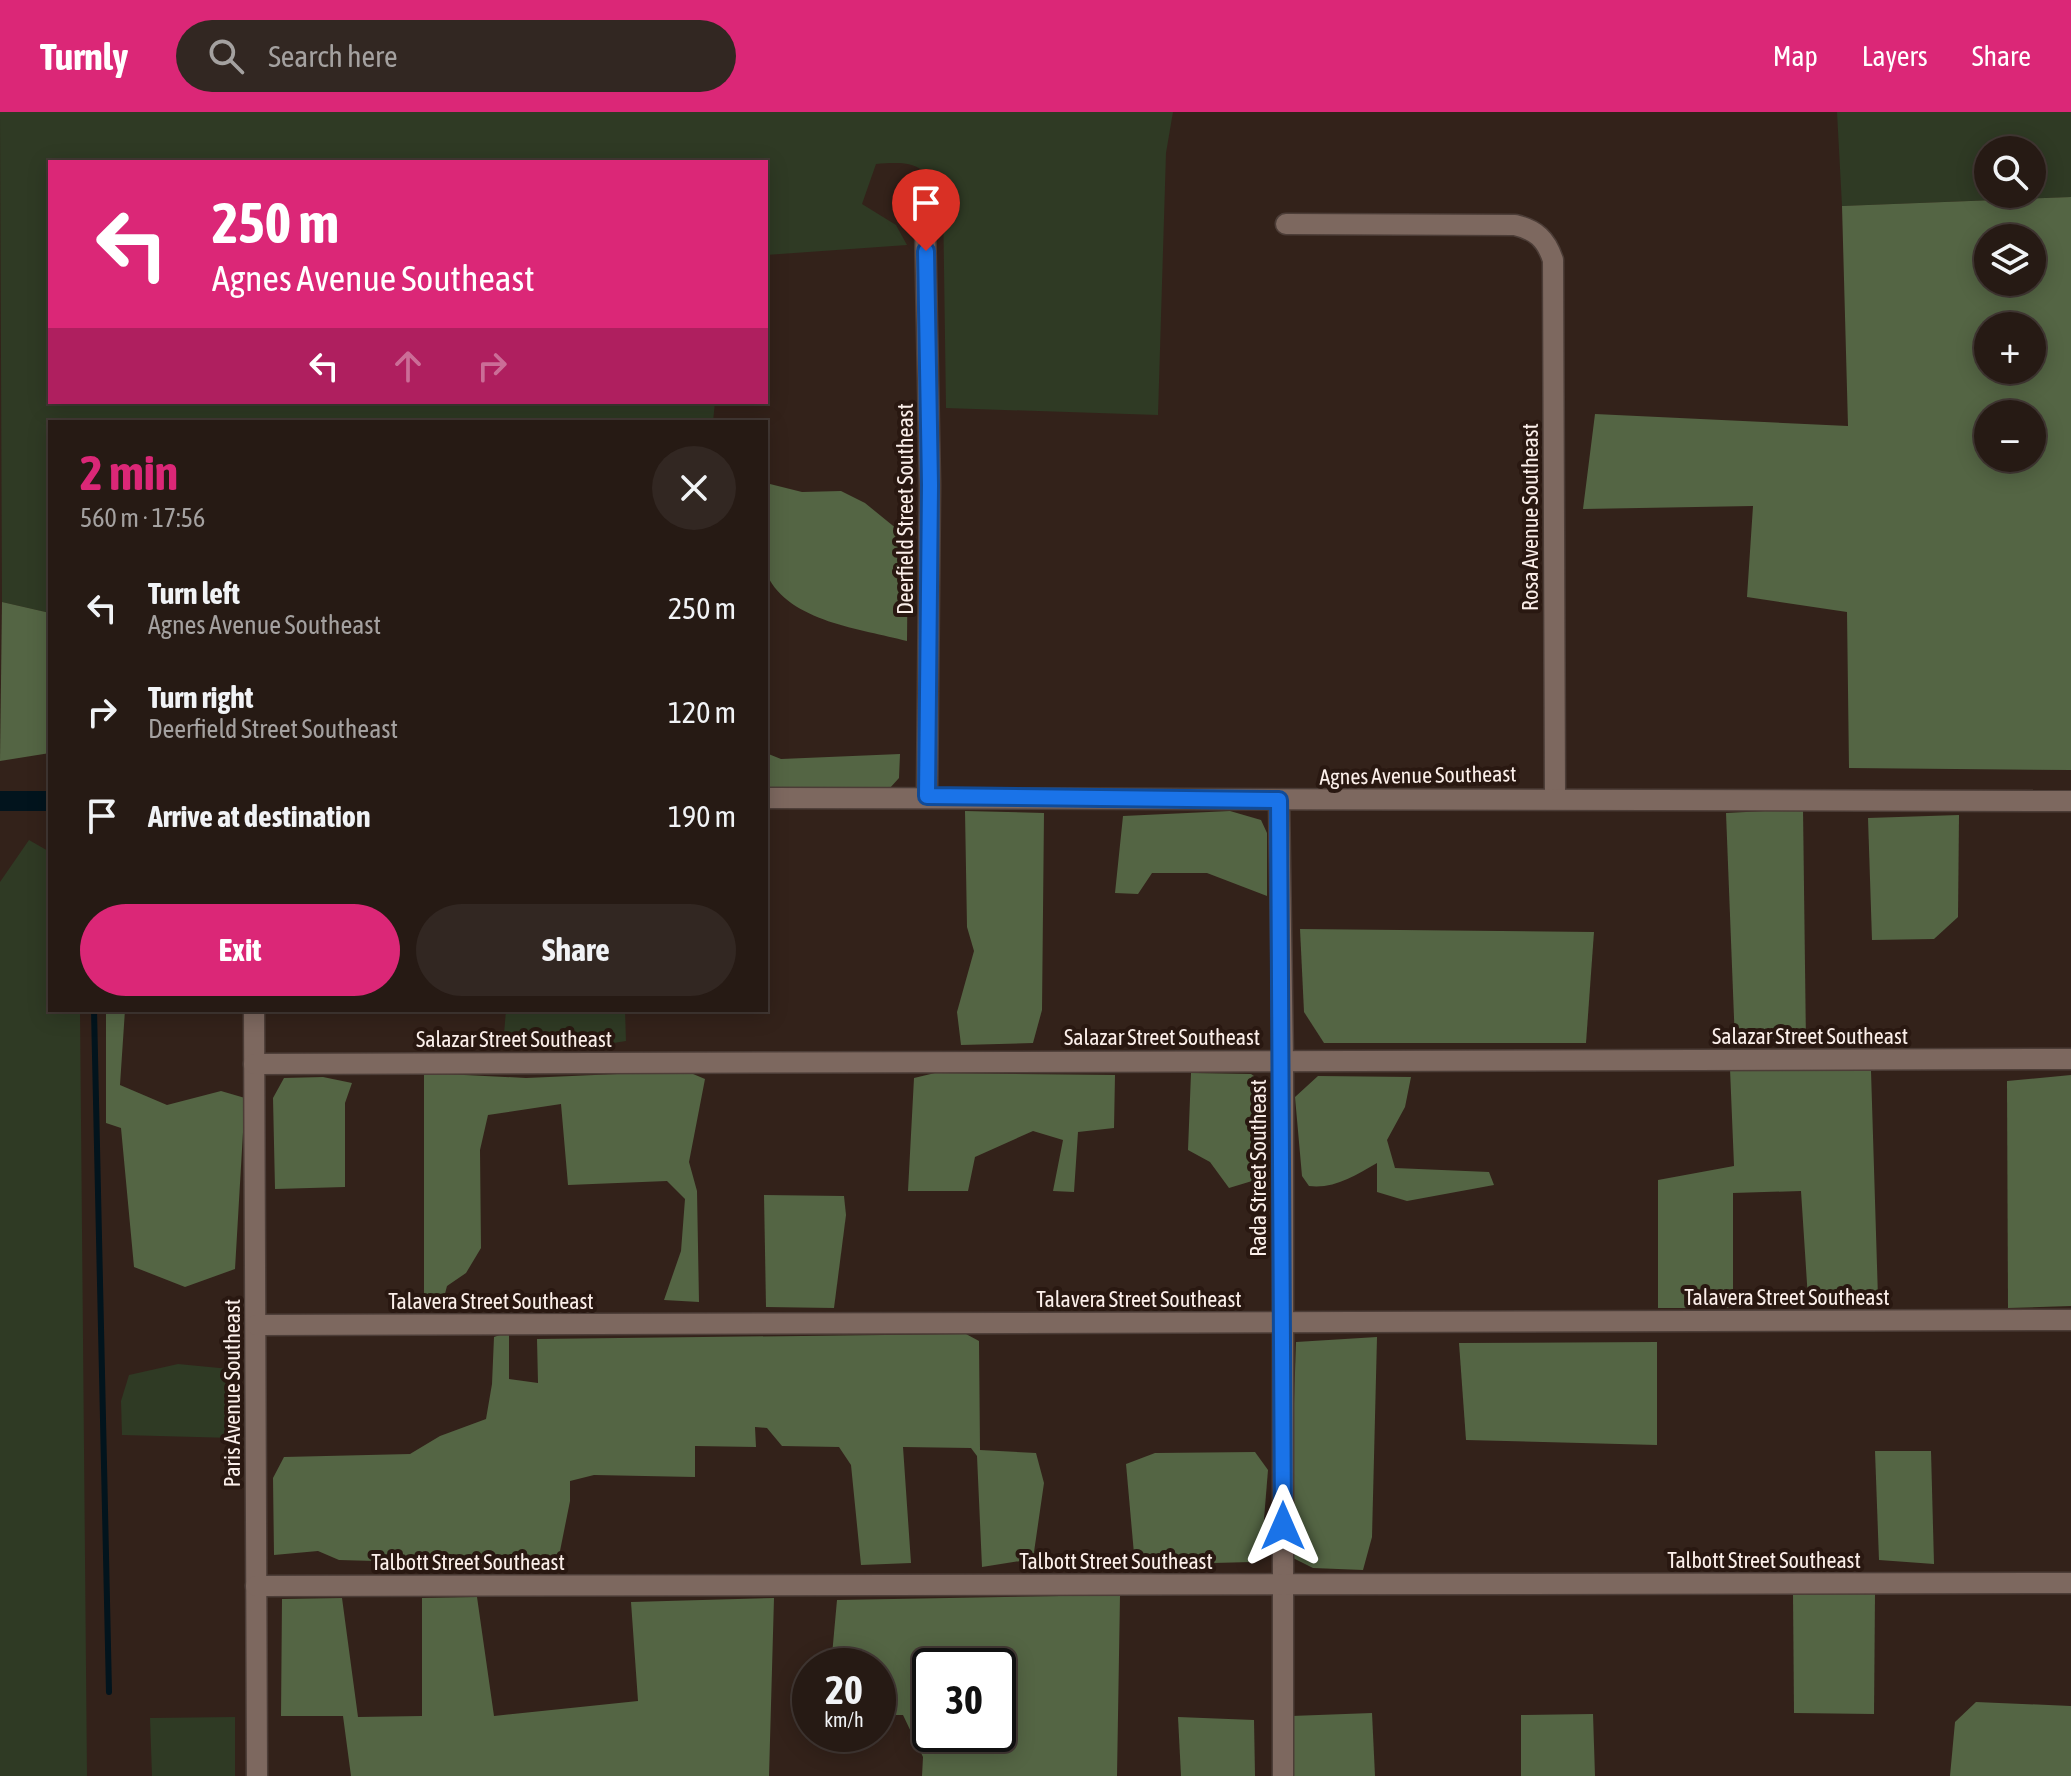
<!DOCTYPE html>
<meta charset="utf-8">
<style>
:root{--surface:#261a14;--page:#322722;--text:#f1f3f6;--muted:#a4a1a0;--line:#423834;--accent:#db2777}
body{margin:0;font-family:"Asap Condensed",sans-serif;background:var(--page);color:var(--text);height:100vh;display:flex;flex-direction:column;font-size:30px;white-space:nowrap}
*{box-sizing:border-box;margin:0}
p{font-size:26px;color:var(--muted)}
.icon{flex:none;width:44px;height:44px;fill:none;stroke:currentColor;stroke-width:2;stroke-linecap:round;stroke-linejoin:round}
.map{position:relative;flex:1;overflow:hidden}
.sheet{position:absolute;left:48px;top:308px;width:720px;height:592px;display:flex;flex-direction:column;background:var(--surface);border-radius:0px;box-shadow:0 4px 20px #0003,0 0 0 2px var(--line)}
.sheet>*{flex:none}
.banner{position:absolute;left:48px;top:48px;width:720px;height:244px;border-radius:0px;box-shadow:0 4px 20px #0003,0 0 0 2px var(--line);background:#db2777;color:#fff;overflow:hidden}
.buttons{position:absolute;left:1974px;top:24px;display:grid;gap:16px}
.buttons a{display:grid;place-items:center;width:72px;height:72px;border-radius:50%;background:var(--surface);box-shadow:0 4px 20px #0003,0 0 0 2px var(--line);font-size:40px}
.speed{position:absolute;left:792px;top:1536px;display:flex;gap:16px;font-size:40px;font-weight:700;text-align:center}
.speed>*{display:grid;place-content:center;width:104px;height:104px;border-radius:50%;background:var(--surface);box-shadow:0 4px 20px #0003,0 0 0 2px var(--line);line-height:1}
.speed small{font-size:20px;font-weight:400}
.speed .limit{border:4px solid #111;border-radius:12px;background:#fff;color:#111}
.pin{position:absolute;display:grid;place-items:center;width:68px;height:68px;color:#fff;margin:-82px -34px;border-radius:50% 50% 50% 0;rotate:-45deg;box-shadow:0 0 8px #0007}
.pin .icon{rotate:45deg}
.me{position:absolute;width:88px;margin:-44px;rotate:0deg;stroke-linejoin:round;filter:drop-shadow(0 0 6px #0008)}
.turn{display:flex;align-items:center;gap:28px;height:168px;padding:0 32px;font-size:36px}
.turn .icon{width:104px;height:104px;stroke-width:2.5}
.turn b{display:block;font-size:56px;line-height:68px}
.lanes{display:flex;align-items:center;height:76px;padding:0 32px;background:#0003;justify-content:center;gap:40px;direction:ltr}
.lanes .off{opacity:.35}
.round{display:grid;place-items:center;flex:none;width:84px;height:84px;border-radius:42px;background:var(--page)}
.overview{display:flex;align-items:center;justify-content:space-between;height:136px;padding:0 32px}
h1{font-size:48px;font-weight:700;line-height:60px;color:var(--accent)}
.button{display:flex;gap:16px;margin-top:auto;padding:16px 32px}
.button a{flex:1;height:92px;border-radius:48px;background:var(--accent);color:#fff;font-size:32px;font-weight:700;line-height:92px;text-align:center}
.button a+a{background:var(--page);color:var(--text)}
ul{padding:0;list-style:none}
li{display:flex;align-items:center;gap:24px;height:104px;padding:0 32px}
li div{flex:1}
li b{display:block;font-size:30px}
li em{font-style:normal}
header{display:flex;align-items:center;gap:48px;box-sizing:border-box;height:112px;padding:0 40px;background:var(--accent);color:#fff}
header strong{font-size:38px}
nav{display:flex;gap:44px;margin-inline-start:auto;font-size:28px}
.search{width:560px;height:72px;background:var(--page);display:flex;align-items:center;gap:20px;box-sizing:border-box;padding:0 28px;border-radius:44px;color:var(--muted);font-size:30px}
.map>svg:first-child{display:block}
.green{fill:#2f3a24;fill-rule:evenodd}
.forest{fill:#546544;fill-rule:evenodd}
.lines{fill:none;stroke-linecap:round;stroke-linejoin:round}
.stream{stroke:#02141d;stroke-width:6}
.canal{stroke:#02141d;stroke-width:20}
.minor-casing{stroke:#4c3d37;stroke-width:23}
.minor{stroke:#7d685f;stroke-width:20}
.route-casing{stroke:#114b97;stroke-width:20}
.route{stroke:#1a73e8;stroke-width:14}
.labels{text-anchor:middle;stroke-width:8;stroke-linejoin:round;paint-order:stroke}
.street-label{font-size:22px;fill:#fbefea;stroke:#291811}
</style>
<header>
<strong>Turnly</strong>
<div class="search"><svg class="icon" aria-label="search" viewBox="0 0 24 24"><circle cx="10" cy="10" r="6"/><path d="M15 15l6 6"/></svg>Search here</div>
<nav><a>Map</a><a>Layers</a><a>Share</a></nav>
</header>
<div class="map">
<svg width="2071" height="1664" viewBox="0 0 2071 1664">
<rect width="100%" height="100%" fill="#33221a"/>
<!-- green -->
<g class="green">
<path d="M0,0H1173L1166,41L1158,303L946,296L943,86C925,52 914,49 876,52L862,92L896,113L907,133L766,143V50H50V290H715L713,310H50V501L2,490Z"/>
<path d="M1837,0H2071V85L1842,94ZM1988,38H2032V82H1988Z"/>
<polygon points="29,728 50,740 50,898 80,898 87,1664 0,1664 0,770"/>
<polygon points="506,898 625,898 626,929 595,934 503,934"/>
<path d="M178,1252L230,1257C243,1276 239,1306 233,1326L122,1323L121,1289L129,1263Z"/>
<polygon points="235,1605 235,1664 152,1664 150,1606"/>
</g>
<!-- forest -->
<g class="forest">
<path d="M2071,85V658L1849,656L1847,500L1747,485L1753,394L1583,397L1595,302L1848,314L1842,94ZM1988,126H2032V170H1988ZM1988,214H2032V258H1988ZM1988,302H2032V346H1988Z"/>
<path d="M766,371L802,380L841,379L865,391L908,426L907,529C862,517 789,510 767,463C761,450 766,389 766,371Z"/>
<polygon points="2,490 50,501 50,641 0,649"/>
<polygon points="766,641 781,647 900,642 899,666 889,677 766,678"/>
<polygon points="1803,697 1806,932 1735,931 1726,701"/>
<polygon points="965,699 1044,701 1042,898 1033,931 961,933 957,900 974,839 967,815"/>
<polygon points="1230,699 1261,708 1267,721 1267,784 1207,761 1152,761 1138,782 1115,781 1123,704"/>
<polygon points="1959,703 1958,805 1934,827 1872,828 1868,706"/>
<polygon points="1300,817 1594,820 1586,931 1324,931 1304,900"/>
<polygon points="106,898 125,898 120,973 167,993 221,979 245,986 235,1157 185,1175 134,1155 121,1016 106,1011"/>
<polygon points="1730,957 1871,959 1878,1186 1808,1187 1801,1079 1733,1081 1733,1196 1658,1196 1658,1068 1734,1054"/>
<polygon points="686,959 705,967 689,1050 697,1079 699,1190 664,1188 681,1139 685,1087 667,1069 568,1073 561,992 488,1003 480,1038 481,1136 466,1161 447,1174 442,1193 424,1190 424,961 526,966"/>
<polygon points="935,961 1115,963 1114,1016 1078,1020 1074,1080 1053,1079 1063,1028 1033,1019 975,1045 968,1079 908,1079 914,966"/>
<polygon points="1191,961 1251,962 1266,972 1262,1066 1229,1076 1210,1050 1188,1038"/>
<polygon points="2071,963 2071,1194 2008,1196 2007,969"/>
<path d="M1318,964L1411,965L1405,995L1387,1028L1395,1056L1489,1060L1494,1073L1407,1089L1377,1080V1051C1355,1064 1334,1077 1309,1074L1302,1064L1295,985Z"/>
<polygon points="323,965 352,971 345,991 345,1075 275,1077 273,986 284,966"/>
<polygon points="764,1083 844,1084 846,1103 834,1196 766,1195"/>
<polygon points="509,1220 509,1267 538,1271 537,1227 966,1222 979,1229 980,1338 1036,1341 1044,1371 1033,1447 982,1455 977,1344 971,1336 903,1335 911,1451 861,1453 851,1353 839,1335 782,1334 767,1316 755,1315 756,1335 695,1334 695,1365 594,1363 570,1369 570,1389 557,1454 339,1448 318,1439 274,1443 273,1366 284,1345 410,1342 440,1324 486,1307 492,1272 494,1225"/>
<polygon points="1377,1225 1372,1425 1363,1458 1313,1456 1289,1444 1296,1230"/>
<polygon points="1657,1230 1657,1333 1466,1328 1459,1231"/>
<polygon points="1875,1339 1931,1339 1934,1452 1879,1448"/>
<polygon points="1255,1340 1268,1358 1261,1444 1252,1450 1135,1453 1126,1352 1155,1341"/>
<polygon points="1793,1481 1875,1481 1874,1602 1794,1601"/>
<path d="M1120,1483L1117,1664H922L923,1645L903,1603H878V1554H831L837,1488ZM930,1554H998V1622H930Z"/>
<polygon points="477,1485 494,1604 638,1589 631,1490 774,1486 769,1664 351,1664 343,1604 281,1604 282,1487 342,1486 358,1605 422,1604 422,1486"/>
<polygon points="1976,1590 2071,1594 2071,1664 1950,1664 1955,1610"/>
<polygon points="1372,1601 1375,1664 1291,1664 1291,1604"/>
<polygon points="1593,1602 1595,1664 1521,1664 1521,1603"/>
<polygon points="1178,1605 1254,1608 1255,1664 1181,1664"/>
</g>
<g class="lines">
<!-- stream -->
<polyline class="stream" points="94,898 109,1580"/>
<!-- canal -->
<polyline class="canal" points="0,689 50,689"/>
<defs>
<g id="minor">
<polyline points="925,111 930,373 927,684"/>
<path d="M1286,112L1515,113C1536,118 1546,127 1553,148L1555,685"/>
<polyline points="766,686 2071,689"/>
<polyline points="1279,688 1283,949 1283,1664"/>
<polyline points="254,898 257,1664"/>
<polyline points="254,952 2071,947"/>
<polyline points="256,1213 2071,1208"/>
<polyline points="256,1474 2071,1471"/>
</g>
</defs>
<!-- minor casing -->
<use href="#minor" class="minor-casing"/>
<!-- minor -->
<use href="#minor" class="minor"/>
</g>
<g class="lines">
<defs>
<polyline id="route" points="926,139 930,373 927,684 1279,688 1283,1414"/>
</defs>
<!-- route casing -->
<use href="#route" class="route-casing"/>
<!-- route -->
<use href="#route" class="route"/>
</g>
<g class="labels">
<!-- street labels -->
<g class="street-label">
<text transform="translate(905 397) rotate(-90)" y="8">Deerfield Street Southeast</text>
<text transform="translate(1530 405) rotate(-90)" y="8">Rosa Avenue Southeast</text>
<text transform="translate(1418 663) rotate(-1)" y="8">Agnes Avenue Southeast</text>
<text x="1810" y="932">Salazar Street Southeast</text>
<text x="1162" y="933">Salazar Street Southeast</text>
<text x="514" y="935">Salazar Street Southeast</text>
<text transform="translate(1258 1056) rotate(-90)" y="8">Rada Street Southeast</text>
<text x="1787" y="1193">Talavera Street Southeast</text>
<text x="1139" y="1195">Talavera Street Southeast</text>
<text x="491" y="1197">Talavera Street Southeast</text>
<text transform="translate(232 1281) rotate(-90)" y="8">Paris Avenue Southeast</text>
<text x="1764" y="1456">Talbott Street Southeast</text>
<text x="1116" y="1457">Talbott Street Southeast</text>
<text x="468" y="1458">Talbott Street Southeast</text>
</g>
</g>
</svg>
<div class="buttons">
<a><svg class="icon" aria-label="search" viewBox="0 0 24 24"><circle cx="10" cy="10" r="6"/><path d="M15 15l6 6"/></svg></a>
<a><svg class="icon" aria-label="layers" viewBox="0 0 24 24"><path d="M12 4l9 5-9 5-9-5zM3 14l9 5 9-5"/></svg></a>
<a>+</a>
<a>−</a>
</div>
<div class="speed"><div>20<small>km/h</small></div><div class="limit">30</div></div>
<div class="pin" style="left:926px;top:139px;background:#d93025"><svg class="icon" aria-label="arrive" viewBox="0 0 24 24"><path d="M6 21V4h12l-3 4 3 4H6"/></svg></div>
<svg class="me" style="left:1283px;top:1414px" viewBox="-20 -20 40 40"><path d="M0-17L14 15 0 8-14 15z" fill="#1a73e8" stroke="#fff" stroke-width="4"/></svg>
<div class="banner">
<div class="turn"><svg class="icon" aria-label="left" viewBox="0 0 24 24"><path d="M17 20v-9H6M10 6l-5 5 5 5"/></svg><div><b>250 m</b>Agnes Avenue Southeast</div></div>
<div class="lanes"><svg class="icon" aria-label="left" viewBox="0 0 24 24"><path d="M17 20v-9H6M10 6l-5 5 5 5"/></svg><svg class="icon off" aria-label="ahead" viewBox="0 0 24 24"><path d="M12 20V5M6 11l6-6 6 6"/></svg><svg class="icon off" aria-label="right" viewBox="0 0 24 24"><path d="M7 20v-9h11M14 6l5 5-5 5"/></svg></div>
</div>
<section class="sheet">
<div class="overview"><div><h1>2 min</h1><p>560 m · 17:56</p></div><a class="round"><svg class="icon" aria-label="close" viewBox="0 0 24 24"><path d="M6 6l12 12M18 6L6 18"/></svg></a></div>
<ul>
<li><svg class="icon" aria-label="left" viewBox="0 0 24 24"><path d="M17 20v-9H6M10 6l-5 5 5 5"/></svg><div><b>Turn left</b><p>Agnes Avenue Southeast</p></div><em>250 m</em></li>
<li><svg class="icon" aria-label="right" viewBox="0 0 24 24"><path d="M7 20v-9h11M14 6l5 5-5 5"/></svg><div><b>Turn right</b><p>Deerfield Street Southeast</p></div><em>120 m</em></li>
<li><svg class="icon" aria-label="arrive" viewBox="0 0 24 24"><path d="M6 21V4h12l-3 4 3 4H6"/></svg><div><b>Arrive at destination</b></div><em>190 m</em></li>
</ul>
<div class="button"><a>Exit</a><a>Share</a></div>
</section>
</div>
